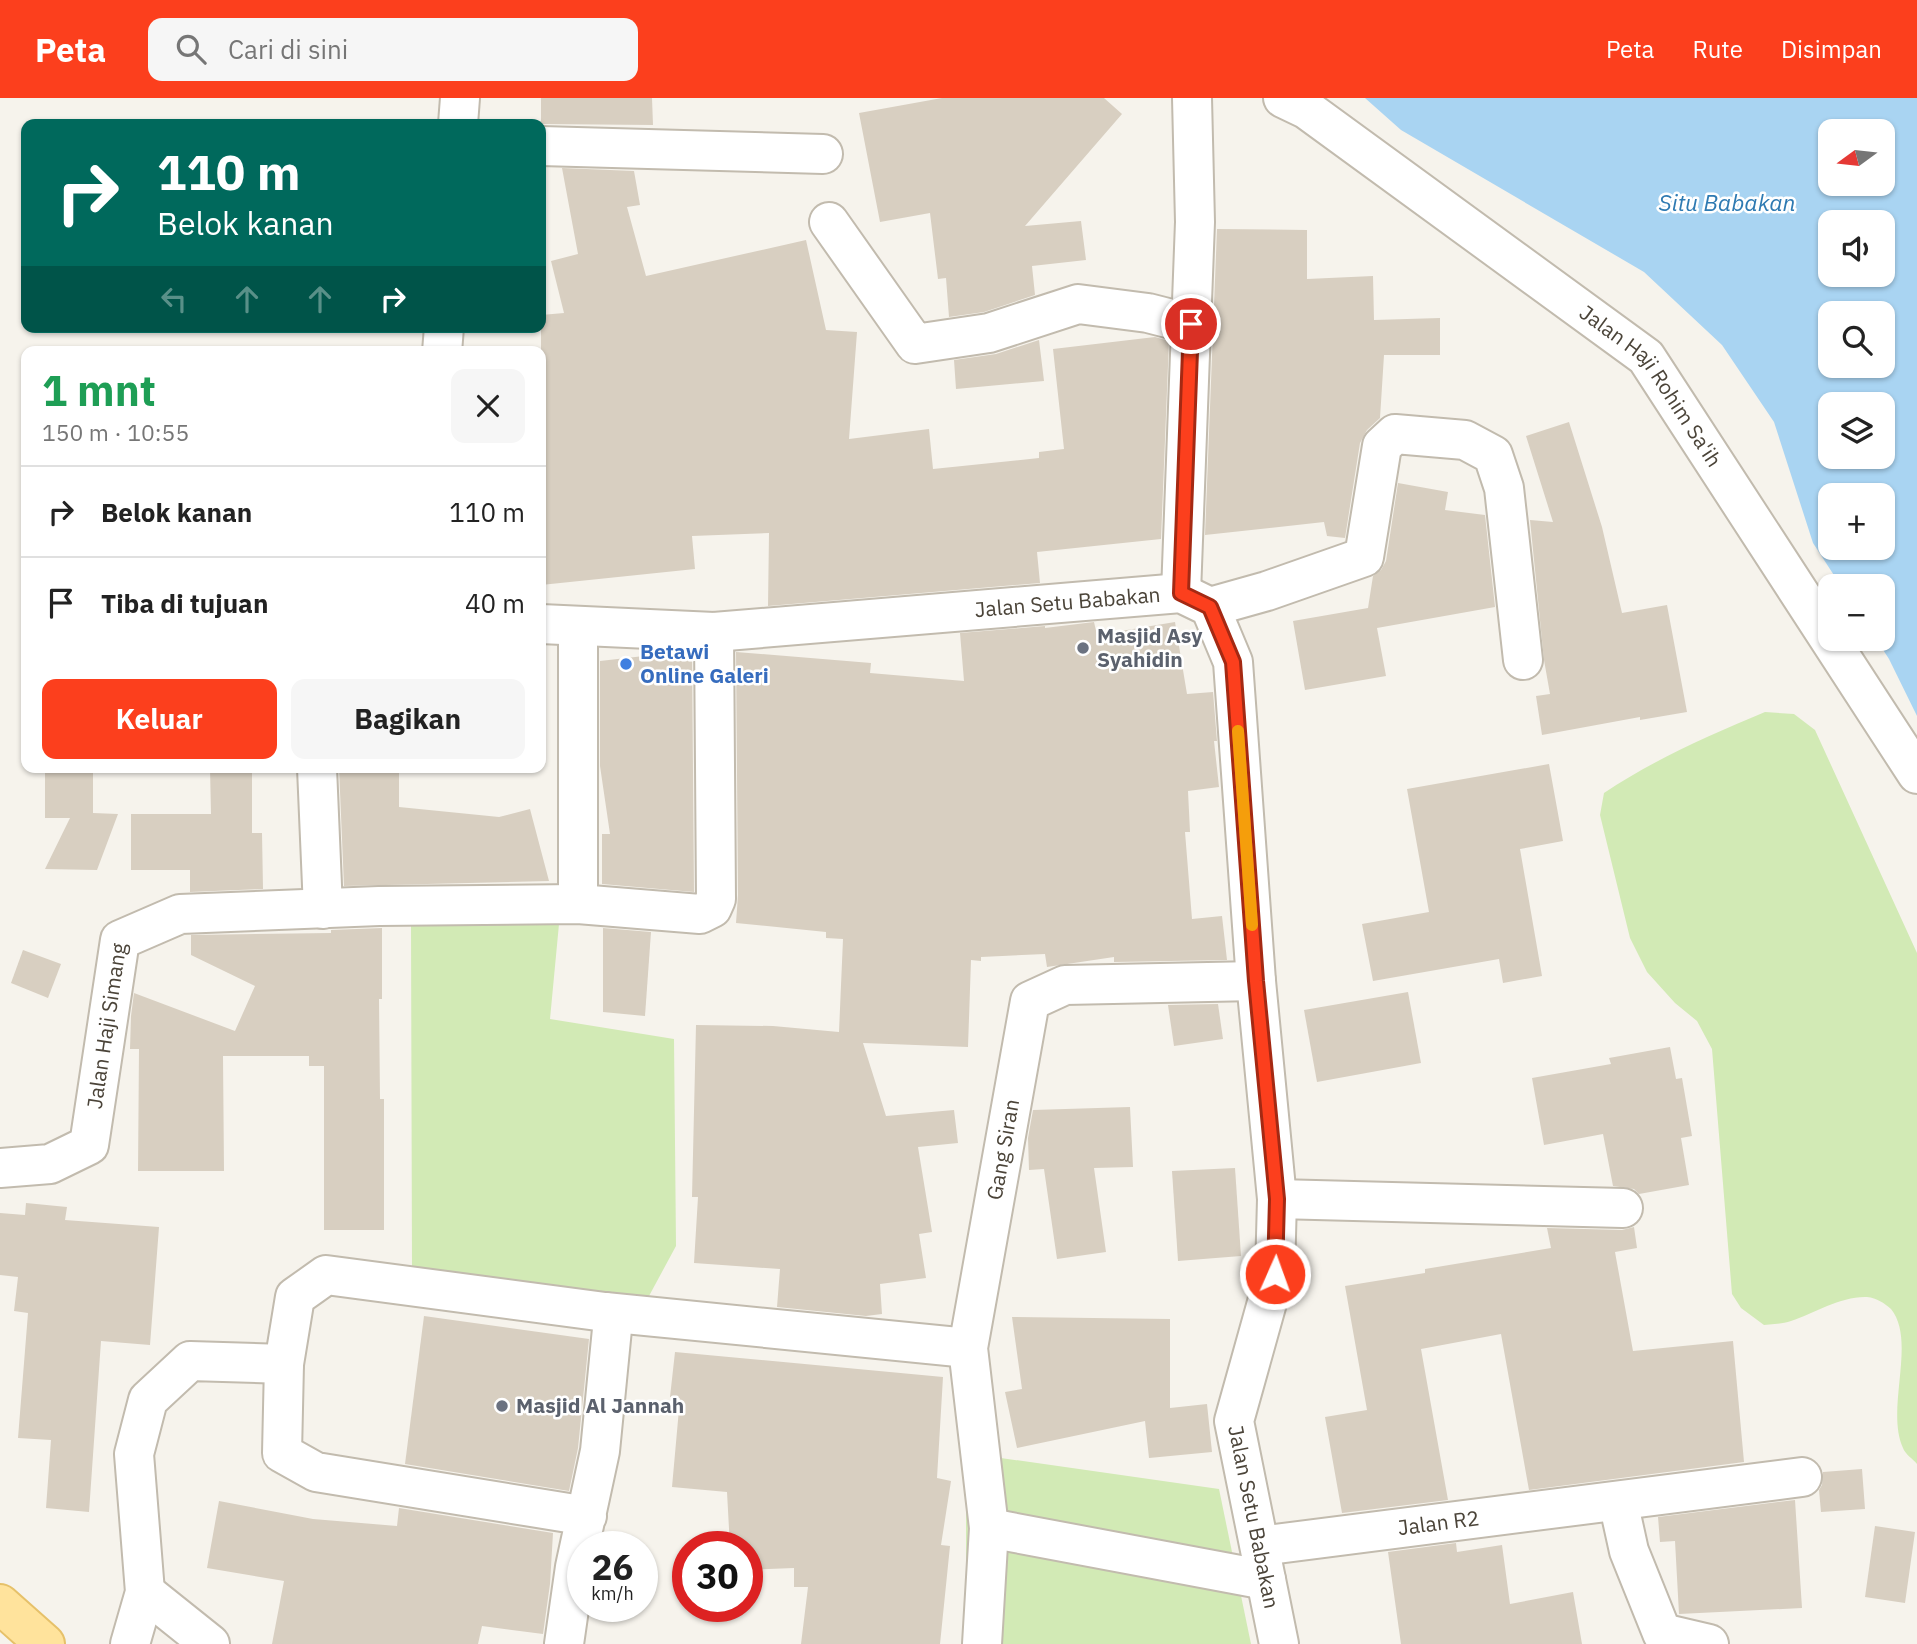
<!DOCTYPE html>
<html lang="id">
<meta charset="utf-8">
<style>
:root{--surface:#fff;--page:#f6f6f6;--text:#222;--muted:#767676;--line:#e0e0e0;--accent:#fc3f1d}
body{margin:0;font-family:"IBM Plex Sans",sans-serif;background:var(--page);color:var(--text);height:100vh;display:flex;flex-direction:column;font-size:26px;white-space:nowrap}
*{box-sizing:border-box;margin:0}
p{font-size:23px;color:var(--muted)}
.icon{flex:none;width:38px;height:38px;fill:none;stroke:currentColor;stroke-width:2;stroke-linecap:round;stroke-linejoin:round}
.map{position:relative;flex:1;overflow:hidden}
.side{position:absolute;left:21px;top:248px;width:525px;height:427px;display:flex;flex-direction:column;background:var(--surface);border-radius:14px;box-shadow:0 2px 5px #0004}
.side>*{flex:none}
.banner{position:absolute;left:21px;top:21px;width:525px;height:214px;border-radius:14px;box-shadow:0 2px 5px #0004;background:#00695c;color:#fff;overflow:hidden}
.needle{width:46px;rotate:255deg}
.buttons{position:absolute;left:1818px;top:21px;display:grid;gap:14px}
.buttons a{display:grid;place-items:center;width:77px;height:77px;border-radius:14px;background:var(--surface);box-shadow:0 2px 5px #0004;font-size:35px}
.speed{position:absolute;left:567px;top:1433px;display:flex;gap:14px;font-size:35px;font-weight:700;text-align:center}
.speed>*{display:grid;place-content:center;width:91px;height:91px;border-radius:50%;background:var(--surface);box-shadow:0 2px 5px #0004;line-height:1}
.speed small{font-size:18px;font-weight:400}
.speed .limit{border:10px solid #d22;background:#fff;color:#111}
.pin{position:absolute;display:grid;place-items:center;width:60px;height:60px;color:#fff;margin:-30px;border:4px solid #fff;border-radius:50%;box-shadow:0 2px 7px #0007}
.me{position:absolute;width:77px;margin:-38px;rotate:2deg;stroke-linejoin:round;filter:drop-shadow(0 0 5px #0008)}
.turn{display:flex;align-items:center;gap:24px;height:147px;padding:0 21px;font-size:32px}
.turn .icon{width:91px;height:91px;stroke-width:2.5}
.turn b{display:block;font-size:49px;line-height:60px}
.lanes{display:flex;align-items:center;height:66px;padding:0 21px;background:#0003;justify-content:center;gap:35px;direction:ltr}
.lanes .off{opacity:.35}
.round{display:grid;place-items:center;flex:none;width:74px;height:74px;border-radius:14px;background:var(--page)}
.summary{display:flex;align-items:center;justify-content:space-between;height:119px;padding:0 21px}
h1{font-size:42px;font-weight:700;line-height:52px;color:#1e9e55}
.action{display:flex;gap:14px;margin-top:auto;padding:14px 21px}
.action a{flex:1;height:80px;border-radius:14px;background:var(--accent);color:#fff;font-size:28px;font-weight:700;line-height:80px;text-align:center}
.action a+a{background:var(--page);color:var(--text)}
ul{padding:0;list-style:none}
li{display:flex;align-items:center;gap:21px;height:91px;padding:0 21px;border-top:2px solid var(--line)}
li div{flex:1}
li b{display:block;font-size:26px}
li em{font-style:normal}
header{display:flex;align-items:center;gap:42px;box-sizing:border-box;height:98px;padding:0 35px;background:var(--accent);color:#fff}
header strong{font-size:33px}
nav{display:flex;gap:38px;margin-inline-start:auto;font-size:24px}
.search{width:490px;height:63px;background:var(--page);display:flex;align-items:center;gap:18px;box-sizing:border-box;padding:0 24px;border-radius:14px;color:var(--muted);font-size:26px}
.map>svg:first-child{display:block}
.green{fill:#d2eab5}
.water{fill:#a9d4f2;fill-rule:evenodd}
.building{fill:#d8cfc1}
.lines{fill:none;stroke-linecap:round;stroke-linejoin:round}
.minor-casing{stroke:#c2bbae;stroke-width:42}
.major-casing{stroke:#e6c16a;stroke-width:42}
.minor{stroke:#fff;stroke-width:38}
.major{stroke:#ffe39c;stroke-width:38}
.route-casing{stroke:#a42913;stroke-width:18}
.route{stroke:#fc3f1d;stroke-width:12}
.slow{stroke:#f59e0b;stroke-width:12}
.worship-dot{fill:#6b7280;stroke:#fff;stroke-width:2.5}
.shop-dot{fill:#3f7fe0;stroke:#fff;stroke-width:2.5}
.labels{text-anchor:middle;stroke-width:5;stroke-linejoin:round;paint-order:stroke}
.street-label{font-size:21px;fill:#4b4439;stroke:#fff}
.worship-label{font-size:21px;font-weight:bold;fill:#5b616d;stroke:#fff;text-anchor:start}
.shop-label{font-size:21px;font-weight:bold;fill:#366cbe;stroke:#fff;text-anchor:start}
.water-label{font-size:23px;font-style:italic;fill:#2e7ab2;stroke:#fff}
</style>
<header>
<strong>Peta</strong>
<div class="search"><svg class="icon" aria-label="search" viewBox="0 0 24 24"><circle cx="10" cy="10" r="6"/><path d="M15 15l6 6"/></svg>Cari di sini</div>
<nav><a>Peta</a><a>Rute</a><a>Disimpan</a></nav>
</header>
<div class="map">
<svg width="1917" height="1546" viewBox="0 0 1917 1546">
<rect width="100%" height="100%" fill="#f6f3ec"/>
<!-- green -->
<g class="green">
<path d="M1765,614L1794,616L1815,632L1917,855V1366C1913,1361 1905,1356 1903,1350C1885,1311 1917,1243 1891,1211C1884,1205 1877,1200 1867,1199C1841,1198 1815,1215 1791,1223C1782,1226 1773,1226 1764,1227L1741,1210L1732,1196L1712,951L1697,923L1675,905L1647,874L1630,840L1600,717L1604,695C1653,662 1710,637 1765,614Z"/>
<polygon points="411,824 559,826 550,921 674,941 676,1148 649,1198 412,1173"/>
<polygon points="966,1355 1219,1391 1251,1546 966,1546"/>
</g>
<!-- water -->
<path class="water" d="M1365,0H1917V618L1889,561L1876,541H1883V488H1841L1813,445L1774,324L1722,247L1644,174L1401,32ZM1830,33H1883V86H1830ZM1883,124V177H1830V124ZM1883,215V268H1830V215ZM1830,306H1883V359H1830ZM1883,397V450H1830V397Z"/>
<!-- building -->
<g class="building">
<polygon points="541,0 652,0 653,27 541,26"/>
<polygon points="942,0 1104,0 1122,16 1025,128 1081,123 1086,162 1032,168 1035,197 984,214 949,219 946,180 938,181 930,115 880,124 859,15"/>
<polygon points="562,70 634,73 640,107 627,109 646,178 806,142 826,232 857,234 849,341 929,331 933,371 1039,360 1039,354 1064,351 1053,251 1155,239 1169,243 1161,441 1037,454 1040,485 768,508 769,435 692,438 695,471 541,487 546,431 541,430 541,217 564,215 551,163 578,156"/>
<polygon points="1217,131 1307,132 1307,181 1373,178 1374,222 1440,220 1440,257 1384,257 1380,320 1367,332 1360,345 1345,440 1327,438 1324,424 1205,437"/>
<polygon points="1039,242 1044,283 956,291 954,262 996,256"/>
<polygon points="1569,324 1602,429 1622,515 1667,507 1687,614 1640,622 1640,619 1542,637 1536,598 1550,596 1544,562 1530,422 1553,424 1526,338"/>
<polygon points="1398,385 1448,394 1445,412 1485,417 1495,509 1377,530 1386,578 1305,592 1293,523 1368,510 1373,478 1381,472 1386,463"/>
<polygon points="1094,524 1097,537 1175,524 1187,596 1213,594 1217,643 1214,643 1219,689 1188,693 1190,734 1185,734 1192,821 1222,818 1227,862 1114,864 1114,859 1047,869 1045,856 981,859 981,863 971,862 968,949 863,945 886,1018 954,1012 958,1045 918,1049 932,1134 919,1136 926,1180 880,1186 882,1216 866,1218 777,1209 780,1171 694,1165 698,1099 692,1099 696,927 773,928 839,934 843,841 826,840 826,834 736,825 738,797 736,554 871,565 870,575 964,583 960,535 1045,528 1045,530"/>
<polygon points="679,554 692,555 694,794 602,786 602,736 610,736 600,668 600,563"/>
<polygon points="1549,666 1563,743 1520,751 1542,878 1503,885 1499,861 1373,883 1362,826 1429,814 1407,691"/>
<polygon points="45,670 93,670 93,715 118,716 97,772 45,771 70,720 45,720"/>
<polygon points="210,670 252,670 252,735 262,735 263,791 190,794 190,772 131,772 131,716 211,716"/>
<polygon points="339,670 399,670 399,709 499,719 530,711 549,783 344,788"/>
<polygon points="382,830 382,901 379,901 380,1001 384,1001 384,1132 324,1132 324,968 309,968 309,958 223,958 224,1073 138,1073 139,951 130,951 131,918 134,895 235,933 255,888 191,857 191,837 331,835 331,832"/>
<polygon points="603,830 651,834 645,918 603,914"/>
<polygon points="23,852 61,866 48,900 11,885"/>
<polygon points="1408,894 1421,965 1317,984 1304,912"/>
<polygon points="1218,906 1223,941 1174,948 1168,907"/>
<polygon points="1670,949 1676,981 1682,980 1692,1038 1681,1040 1689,1087 1639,1096 1634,1091 1613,1088 1603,1036 1544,1047 1532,980 1611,966 1609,960"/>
<polygon points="1130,1009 1133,1069 1094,1070 1106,1154 1057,1161 1044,1071 1029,1072 1028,1040 1033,1012"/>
<polygon points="1235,1070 1241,1158 1178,1163 1172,1073"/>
<polygon points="26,1105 67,1109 65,1122 159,1129 150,1247 101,1243 89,1414 46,1410 51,1342 18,1340 28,1215 14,1213 18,1179 0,1177 0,1115 25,1117"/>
<polygon points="1634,1129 1637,1150 1615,1154 1633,1253 1733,1243 1744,1364 1529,1392 1501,1236 1421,1251 1448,1402 1342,1415 1325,1319 1367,1312 1345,1188 1425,1175 1425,1171 1551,1150 1547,1130 1622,1132"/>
<polygon points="424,1218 589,1241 578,1350 569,1393 405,1366"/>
<polygon points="1012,1219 1170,1221 1170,1310 1207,1306 1212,1354 1149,1360 1145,1323 1017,1350 1005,1294 1022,1291"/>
<polygon points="675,1254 943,1279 937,1380 951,1383 941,1447 950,1448 940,1546 801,1546 808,1489 794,1489 794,1470 747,1472 747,1449 730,1449 727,1394 672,1389 680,1300 670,1299"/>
<polygon points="1862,1371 1865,1411 1821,1414 1819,1392 1822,1387 1823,1374"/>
<polygon points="1795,1402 1802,1510 1679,1516 1675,1443 1660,1444 1658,1419"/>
<polygon points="219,1403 313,1421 397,1428 399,1410 553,1435 550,1486 543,1536 482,1528 478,1546 272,1546 284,1483 207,1470"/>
<polygon points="1875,1428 1915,1434 1905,1505 1865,1499"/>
<polygon points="1456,1445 1457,1454 1502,1447 1510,1506 1573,1494 1582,1546 1401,1546 1388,1454"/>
</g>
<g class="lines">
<defs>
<g id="minor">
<path id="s1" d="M1283,0L1306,11L1646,259L1917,676"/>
<polyline points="458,26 460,0"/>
<polyline points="541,48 823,56"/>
<polyline points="829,124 915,246 989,235 1078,206 1148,215 1191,226"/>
<polyline points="442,254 444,229"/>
<polyline points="1181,495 1195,124 1192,0"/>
<polyline points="1210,509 1267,493 1364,459 1382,348 1395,336 1465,342 1493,357 1504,390 1523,562"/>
<path id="s2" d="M541,526L714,534L1181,495L1210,509L1233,564L1256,883L1277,1101L1275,1176L1234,1323L1279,1546"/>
<polyline points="578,529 578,806"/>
<polyline points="317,670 323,811"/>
<path id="s3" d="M0,1070L50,1066L89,1047L120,842L180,816L379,808L578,806L700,816L712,810L716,801L714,534"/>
<polyline points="1277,1101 1623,1110"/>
<polyline points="605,1214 968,1250"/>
<polyline points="1618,1403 1629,1453 1662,1535 1709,1546"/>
<polyline points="989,1430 1266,1482"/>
<path id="s4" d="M1260,1448L1802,1379"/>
<polyline points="145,1494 210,1546"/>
<polyline points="130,1546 145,1494 134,1356 148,1302 190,1263 284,1266"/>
<polyline points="564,1546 575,1469 600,1353 612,1231 611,1221 605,1214 326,1177 295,1199 284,1266 282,1355 316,1374 587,1418"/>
<path id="s5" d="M982,1546L989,1430L968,1250L1030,903L1065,887L1256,883"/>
</g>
<polyline id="major" points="0,1506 45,1546"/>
</defs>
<!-- minor casing -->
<use href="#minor" class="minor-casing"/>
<!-- major casing -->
<use href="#major" class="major-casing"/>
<!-- minor -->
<use href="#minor" class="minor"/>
<!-- major -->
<use href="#major" class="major"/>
</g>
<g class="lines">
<defs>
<polyline id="route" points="1191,226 1181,495 1210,509 1233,564 1256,883 1277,1101 1275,1176"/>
</defs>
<!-- route casing -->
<use href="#route" class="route-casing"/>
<!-- route -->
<use href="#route" class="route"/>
<!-- slow -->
<polyline class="slow" points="1238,633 1252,827"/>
</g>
<!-- markers -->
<g class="worship-dot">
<circle cx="1083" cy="550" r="7"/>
<circle cx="502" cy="1308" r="7"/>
</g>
<circle class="shop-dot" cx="626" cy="566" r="7"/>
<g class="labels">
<!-- street labels -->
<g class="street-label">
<text dy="7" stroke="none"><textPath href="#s1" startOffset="471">Jalan Haji Rohim Sa'ih</textPath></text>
<text dy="7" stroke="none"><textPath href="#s2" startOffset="528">Jalan Setu Babakan</textPath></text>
<text dy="7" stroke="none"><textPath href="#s3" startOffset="214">Jalan Haji Simang</textPath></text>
<text dy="7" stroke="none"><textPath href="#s5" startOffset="499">Gang Siran</textPath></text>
<text dy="7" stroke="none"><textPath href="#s2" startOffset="1598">Jalan Setu Babakan</textPath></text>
<text dy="7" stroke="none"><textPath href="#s4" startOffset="180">Jalan R2</textPath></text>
</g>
<!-- worship labels -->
<g class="worship-label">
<text x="1097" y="545">Masjid Asy<tspan x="1097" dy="24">Syahidin</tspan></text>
<text x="516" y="1315">Masjid Al Jannah</text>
</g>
<!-- shop labels -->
<g class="shop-label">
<text x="640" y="561">Betawi<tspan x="640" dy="24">Online Galeri</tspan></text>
</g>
<!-- water labels -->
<g class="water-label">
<text x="1727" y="113">Situ Babakan</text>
</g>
</g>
</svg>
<div class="buttons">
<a><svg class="needle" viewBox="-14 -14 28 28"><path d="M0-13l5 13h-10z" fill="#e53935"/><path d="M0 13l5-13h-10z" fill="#767676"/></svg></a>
<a><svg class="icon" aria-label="sound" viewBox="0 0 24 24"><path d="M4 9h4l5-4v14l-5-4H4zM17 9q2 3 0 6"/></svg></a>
<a><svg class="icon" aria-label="search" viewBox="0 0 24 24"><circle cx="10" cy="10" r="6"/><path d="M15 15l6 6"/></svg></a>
<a><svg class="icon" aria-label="layers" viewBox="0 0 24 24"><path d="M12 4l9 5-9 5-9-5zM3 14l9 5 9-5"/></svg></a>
<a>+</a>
<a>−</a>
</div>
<div class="speed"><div>26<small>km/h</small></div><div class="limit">30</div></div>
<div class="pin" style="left:1191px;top:226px;background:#d93025"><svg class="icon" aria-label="arrive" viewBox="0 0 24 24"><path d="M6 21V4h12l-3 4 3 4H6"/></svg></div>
<svg class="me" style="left:1275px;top:1176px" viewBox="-20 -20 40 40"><circle r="17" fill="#fc3f1d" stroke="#fff" stroke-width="3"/><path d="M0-11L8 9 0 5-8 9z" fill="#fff"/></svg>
<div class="banner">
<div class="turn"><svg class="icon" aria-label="right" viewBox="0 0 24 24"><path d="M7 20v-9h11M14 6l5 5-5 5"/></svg><div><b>110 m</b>Belok kanan</div></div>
<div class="lanes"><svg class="icon off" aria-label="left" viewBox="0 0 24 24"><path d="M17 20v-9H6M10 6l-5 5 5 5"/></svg><svg class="icon off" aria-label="ahead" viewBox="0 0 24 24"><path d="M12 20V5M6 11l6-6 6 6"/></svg><svg class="icon off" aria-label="ahead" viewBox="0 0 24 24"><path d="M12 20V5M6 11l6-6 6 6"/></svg><svg class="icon" aria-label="right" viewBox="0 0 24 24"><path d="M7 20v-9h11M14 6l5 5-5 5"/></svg></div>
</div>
<section class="side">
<div class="summary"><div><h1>1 mnt</h1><p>150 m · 10:55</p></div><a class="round"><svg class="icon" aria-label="close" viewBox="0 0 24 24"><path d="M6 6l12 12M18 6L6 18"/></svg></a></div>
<ul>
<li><svg class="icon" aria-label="right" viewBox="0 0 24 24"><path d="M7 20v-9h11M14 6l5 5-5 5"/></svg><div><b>Belok kanan</b></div><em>110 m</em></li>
<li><svg class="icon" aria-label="arrive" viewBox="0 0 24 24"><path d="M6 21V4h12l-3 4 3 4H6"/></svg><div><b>Tiba di tujuan</b></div><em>40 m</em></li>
</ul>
<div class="action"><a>Keluar</a><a>Bagikan</a></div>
</section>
</div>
